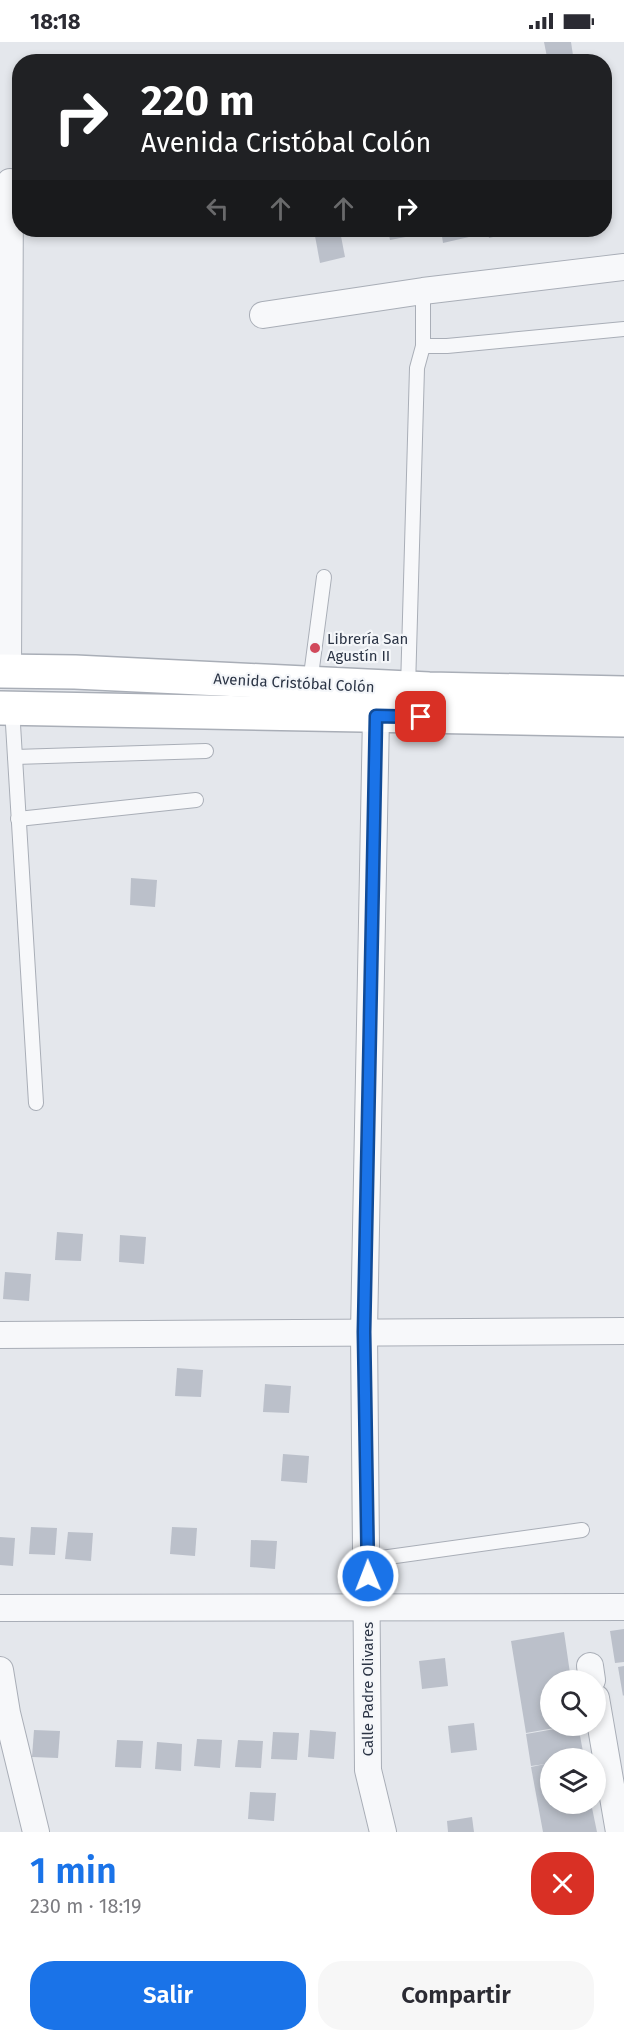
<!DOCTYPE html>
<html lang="es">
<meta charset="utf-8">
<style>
:root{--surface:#fff;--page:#f7f7f7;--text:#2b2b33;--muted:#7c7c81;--accent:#1a73e8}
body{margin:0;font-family:"Fira Sans",sans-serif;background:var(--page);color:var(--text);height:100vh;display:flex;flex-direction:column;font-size:22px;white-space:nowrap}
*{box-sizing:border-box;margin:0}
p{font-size:20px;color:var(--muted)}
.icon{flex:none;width:33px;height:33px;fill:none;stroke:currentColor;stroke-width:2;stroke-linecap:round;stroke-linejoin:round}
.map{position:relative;height:1790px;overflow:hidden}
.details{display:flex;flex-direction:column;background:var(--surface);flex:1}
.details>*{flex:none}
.top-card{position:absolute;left:12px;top:12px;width:600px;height:183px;border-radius:24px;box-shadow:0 3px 9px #0003;background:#202124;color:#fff;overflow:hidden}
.controls{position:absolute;left:540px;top:1628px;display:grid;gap:12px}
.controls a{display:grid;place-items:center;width:66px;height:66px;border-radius:50%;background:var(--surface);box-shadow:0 3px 9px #0003;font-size:30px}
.pin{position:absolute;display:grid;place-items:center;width:51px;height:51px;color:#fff;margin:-26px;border-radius:12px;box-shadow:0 3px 9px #0006}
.me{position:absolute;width:66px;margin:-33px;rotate:359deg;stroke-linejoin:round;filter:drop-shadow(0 0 4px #0008)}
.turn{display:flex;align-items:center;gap:21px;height:126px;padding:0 30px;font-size:27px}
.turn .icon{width:78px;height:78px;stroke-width:2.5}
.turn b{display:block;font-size:42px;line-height:51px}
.lanes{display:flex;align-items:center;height:57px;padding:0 30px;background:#0003;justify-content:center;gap:30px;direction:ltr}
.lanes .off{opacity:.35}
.round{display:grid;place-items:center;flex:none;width:63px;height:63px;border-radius:24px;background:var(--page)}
.overview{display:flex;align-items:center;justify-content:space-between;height:102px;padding:0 30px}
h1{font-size:36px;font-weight:600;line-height:45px;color:var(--accent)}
.action{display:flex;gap:12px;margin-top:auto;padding:12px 30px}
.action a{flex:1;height:69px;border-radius:24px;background:var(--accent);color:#fff;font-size:24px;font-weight:600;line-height:69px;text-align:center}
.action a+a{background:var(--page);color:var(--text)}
.status{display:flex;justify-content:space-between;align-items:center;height:42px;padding:0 30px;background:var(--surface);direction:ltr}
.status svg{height:16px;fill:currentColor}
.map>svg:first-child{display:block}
.building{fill:#bbc0ca}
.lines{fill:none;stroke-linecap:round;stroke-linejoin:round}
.lane-casing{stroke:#a9aeb7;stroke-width:16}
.street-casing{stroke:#a9aeb7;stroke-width:28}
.secondary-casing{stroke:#a9aeb7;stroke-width:36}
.lane{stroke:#f7f8fa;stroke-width:14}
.street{stroke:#f7f8fa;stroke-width:26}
.secondary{stroke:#fff;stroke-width:33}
.route-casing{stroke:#114b97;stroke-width:15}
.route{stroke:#1a73e8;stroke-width:10}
.poi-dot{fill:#d1495b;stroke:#f4f6f9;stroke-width:2}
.labels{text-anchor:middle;stroke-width:4.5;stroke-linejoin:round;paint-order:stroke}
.poi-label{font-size:15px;fill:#2b3445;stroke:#f4f6f9;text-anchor:start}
.street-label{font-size:15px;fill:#2b3445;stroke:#f4f6f9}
</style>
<div class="status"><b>18:18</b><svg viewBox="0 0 49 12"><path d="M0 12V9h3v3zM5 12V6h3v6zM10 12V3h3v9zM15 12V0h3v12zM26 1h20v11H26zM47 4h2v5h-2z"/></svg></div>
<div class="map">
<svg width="624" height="1790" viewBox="0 0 624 1790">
<rect width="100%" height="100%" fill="#e4e7ec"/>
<!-- building -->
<g class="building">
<polygon points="544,0 571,0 574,20 548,20"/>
<polygon points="388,188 414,188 416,193 390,198"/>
<polygon points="441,188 467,188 469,195 443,201"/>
<polygon points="487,188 513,188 514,190 489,196"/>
<polygon points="340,189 345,215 320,221 315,194"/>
<polygon points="131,836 157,838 155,865 130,863"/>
<polygon points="57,1190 83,1192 81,1219 55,1218"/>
<polygon points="120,1193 146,1195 144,1222 119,1220"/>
<polygon points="5,1230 31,1232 29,1259 3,1257"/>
<polygon points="177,1326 203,1328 201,1355 175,1354"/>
<polygon points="265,1342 291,1344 289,1371 263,1370"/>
<polygon points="283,1412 309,1414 307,1441 281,1439"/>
<polygon points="31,1485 57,1486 55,1513 29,1512"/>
<polygon points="172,1485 197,1486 195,1514 170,1512"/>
<polygon points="68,1490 93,1491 91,1519 65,1517"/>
<polygon points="0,1495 15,1496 13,1524 0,1523"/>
<polygon points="251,1498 277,1499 275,1527 250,1525"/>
<polygon points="624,1587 624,1620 615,1621 610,1589"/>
<polygon points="564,1590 571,1638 550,1638 550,1683 566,1684 526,1691 511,1599"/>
<polygon points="445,1616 448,1644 422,1647 419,1619"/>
<polygon points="624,1624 624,1653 623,1654 618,1625"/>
<polygon points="474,1681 477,1708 451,1711 448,1684"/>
<polygon points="578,1683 584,1715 550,1716 550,1761 591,1761 597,1790 543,1790 531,1725 545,1722 531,1724 526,1692"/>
<polygon points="34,1688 60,1689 58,1716 32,1715"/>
<polygon points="310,1688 336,1690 334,1717 308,1715"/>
<polygon points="273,1690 299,1691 297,1718 271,1717"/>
<polygon points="197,1697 222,1698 220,1726 194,1724"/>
<polygon points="117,1698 143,1699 141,1726 115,1725"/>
<polygon points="238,1698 263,1699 261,1726 235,1725"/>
<polygon points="157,1700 182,1702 181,1729 155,1727"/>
<polygon points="250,1750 276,1751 274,1779 248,1777"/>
<polygon points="472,1775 474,1790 448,1790 447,1779"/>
</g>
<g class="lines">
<defs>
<g id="lane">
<polyline points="423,304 423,249"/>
<polyline points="310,641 324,535"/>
<polyline points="408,646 417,326 423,304 447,304 624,287"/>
<polyline points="12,666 36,1061"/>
<polyline points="15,715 206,709"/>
<polyline points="18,777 196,758"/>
<polyline points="367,1518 582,1488"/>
</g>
<g id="street">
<polyline points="263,273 423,249 624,225"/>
<polyline points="8,629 10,140"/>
<polyline points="376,674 364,1290 368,1728 383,1790"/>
<polyline points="0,1293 624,1289"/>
<polyline points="0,1566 624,1565"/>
<polyline points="590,1624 592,1638"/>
<polyline points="0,1628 7,1671 36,1790"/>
<polyline points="596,1656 619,1790"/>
</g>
<g id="secondary">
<polyline points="0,629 75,630 429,647 624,651"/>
<polyline points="0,666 624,678"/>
</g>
</defs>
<!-- lane casing -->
<use href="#lane" class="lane-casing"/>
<!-- street casing -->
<use href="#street" class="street-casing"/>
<!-- secondary casing -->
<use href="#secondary" class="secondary-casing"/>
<!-- lane -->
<use href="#lane" class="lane"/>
<!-- street -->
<use href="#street" class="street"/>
<!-- secondary -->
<use href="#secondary" class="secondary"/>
</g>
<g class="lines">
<defs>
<polyline id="route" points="368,1534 364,1290 376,674 421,675"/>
</defs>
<!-- route casing -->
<use href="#route" class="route-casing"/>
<!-- route -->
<use href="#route" class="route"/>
</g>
<!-- markers -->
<circle class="poi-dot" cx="315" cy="606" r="6"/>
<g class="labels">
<!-- poi labels -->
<g class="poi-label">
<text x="327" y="602">Librería San<tspan x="327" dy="17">Agustín II</tspan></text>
</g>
<!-- street labels -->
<g class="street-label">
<text transform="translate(294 641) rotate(3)" y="5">Avenida Cristóbal Colón</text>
<text transform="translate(368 1647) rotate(-90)" y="5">Calle Padre Olivares</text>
</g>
</g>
</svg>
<div class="controls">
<a><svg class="icon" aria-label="search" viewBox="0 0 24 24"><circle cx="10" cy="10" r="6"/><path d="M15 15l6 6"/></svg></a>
<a><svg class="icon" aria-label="layers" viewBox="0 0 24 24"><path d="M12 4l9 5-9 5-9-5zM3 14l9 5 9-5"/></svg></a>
</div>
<div class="pin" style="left:421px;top:675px;background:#d93025"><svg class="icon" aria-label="arrive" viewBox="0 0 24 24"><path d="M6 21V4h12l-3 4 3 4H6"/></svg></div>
<svg class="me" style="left:368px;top:1534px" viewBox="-20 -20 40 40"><circle r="17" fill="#1a73e8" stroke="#fff" stroke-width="3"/><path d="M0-11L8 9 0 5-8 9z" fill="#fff"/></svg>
<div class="top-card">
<div class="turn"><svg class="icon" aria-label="right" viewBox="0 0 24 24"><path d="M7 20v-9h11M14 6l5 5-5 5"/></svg><div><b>220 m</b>Avenida Cristóbal Colón</div></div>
<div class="lanes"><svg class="icon off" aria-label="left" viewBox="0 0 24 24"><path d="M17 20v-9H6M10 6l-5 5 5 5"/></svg><svg class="icon off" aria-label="ahead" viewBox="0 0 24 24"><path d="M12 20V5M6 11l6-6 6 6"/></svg><svg class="icon off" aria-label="ahead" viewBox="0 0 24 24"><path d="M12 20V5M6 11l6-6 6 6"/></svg><svg class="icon" aria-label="right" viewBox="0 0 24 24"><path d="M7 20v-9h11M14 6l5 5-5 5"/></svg></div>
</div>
</div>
<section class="details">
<div class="overview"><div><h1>1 min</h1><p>230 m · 18:19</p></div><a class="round" style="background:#d93025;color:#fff"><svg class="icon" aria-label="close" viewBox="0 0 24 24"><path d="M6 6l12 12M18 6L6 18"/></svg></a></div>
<div class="action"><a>Salir</a><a>Compartir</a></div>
</section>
